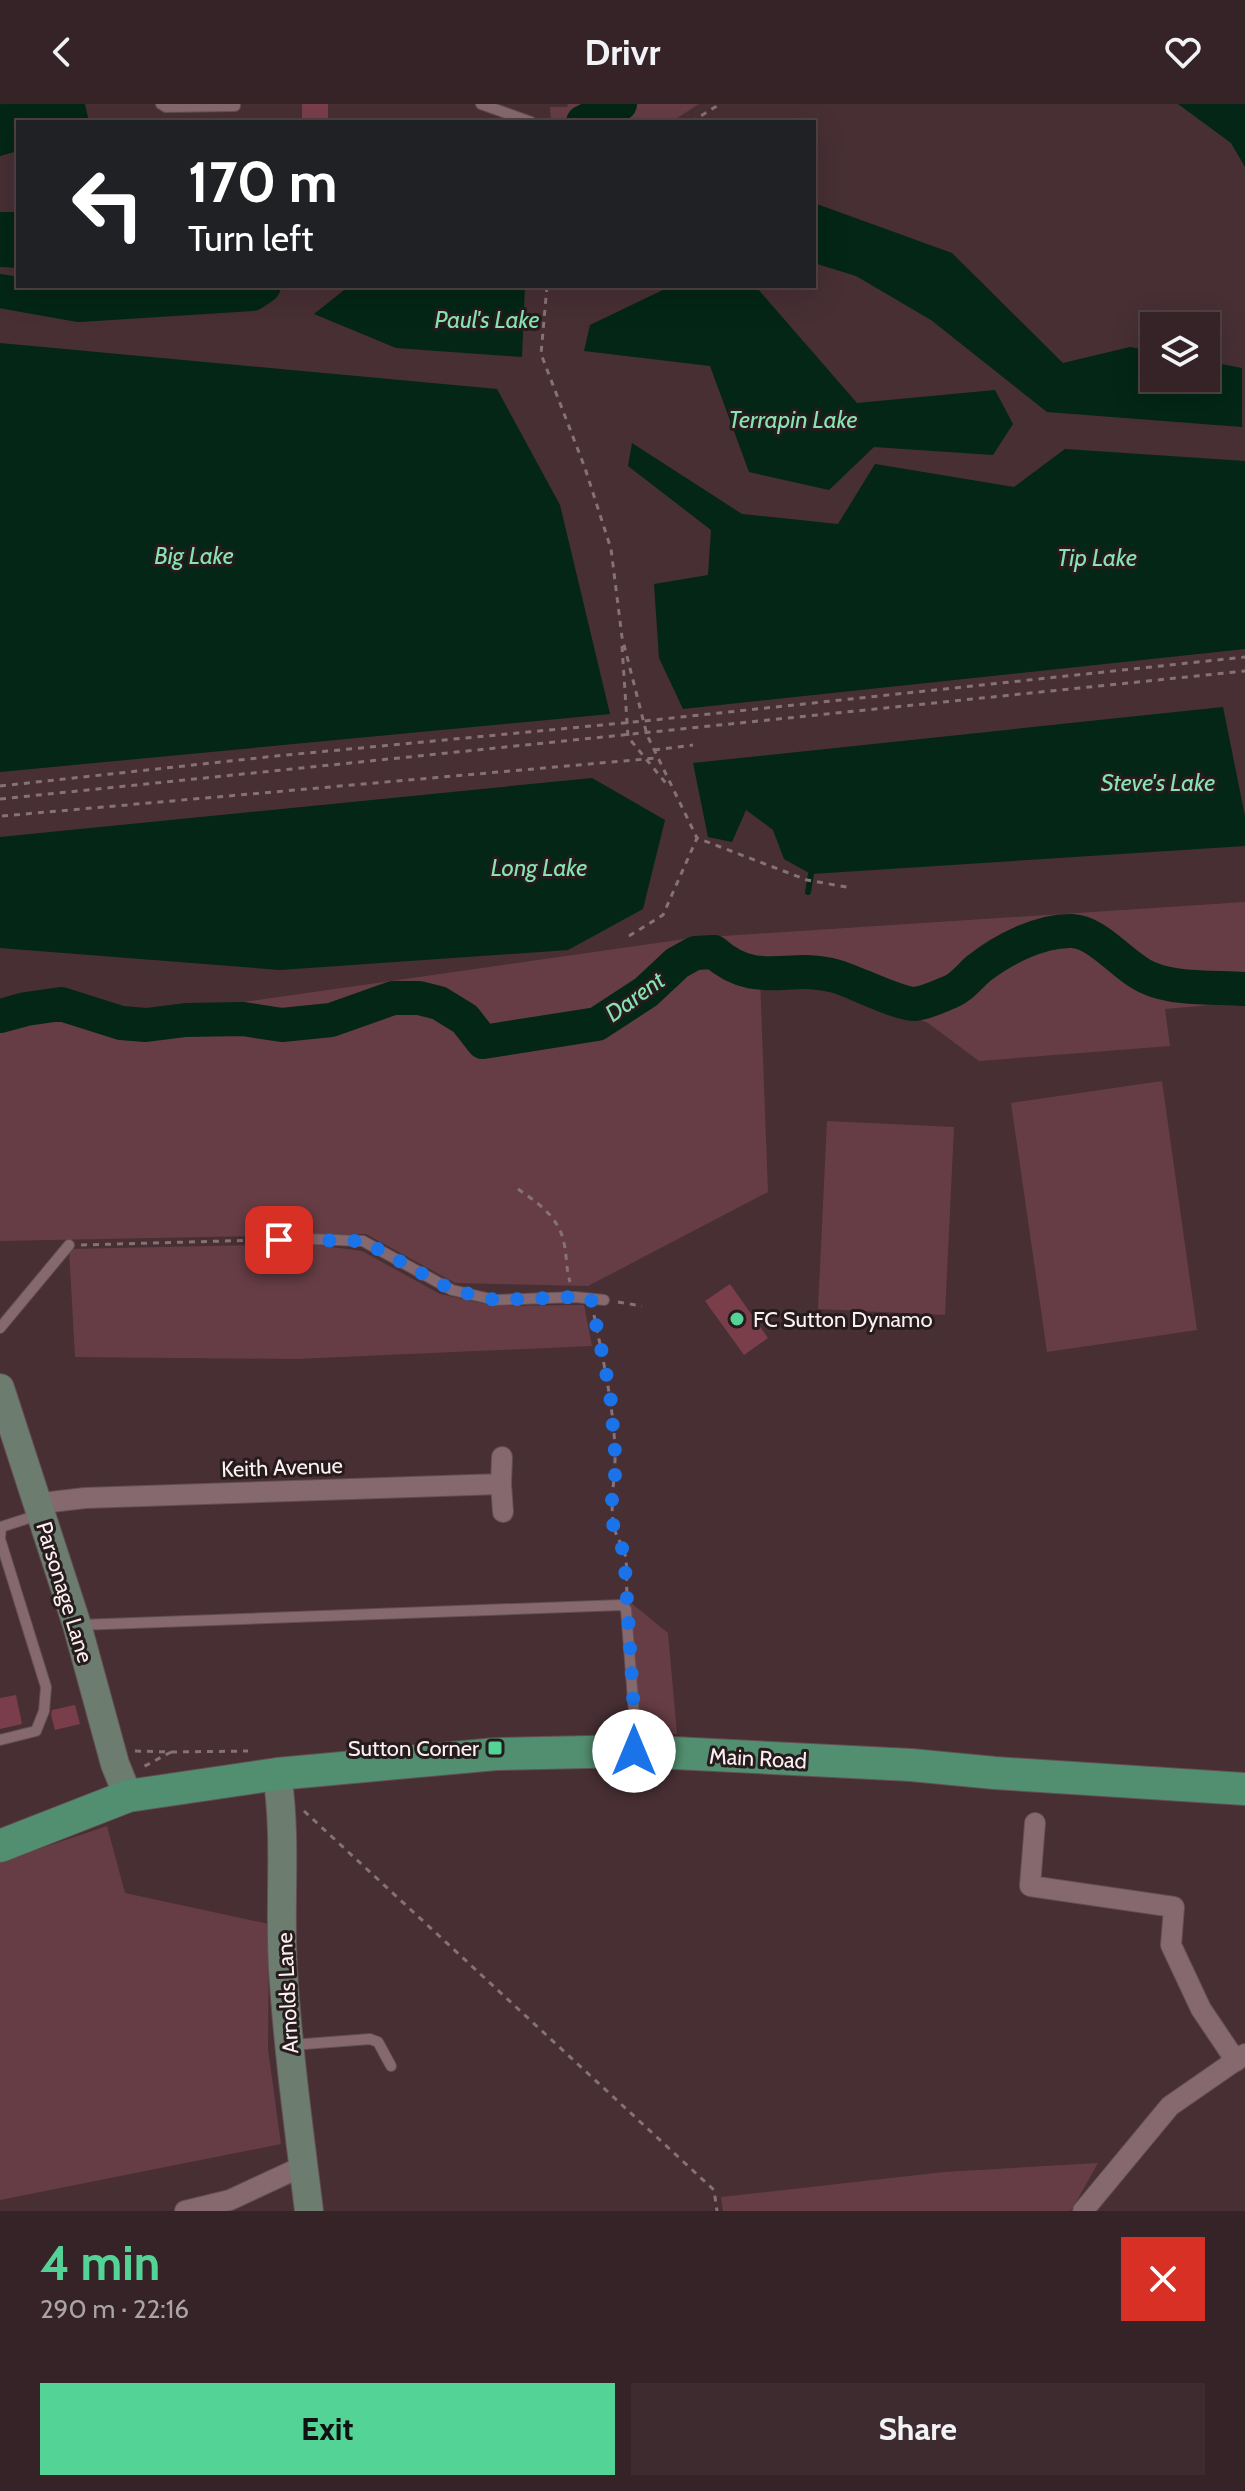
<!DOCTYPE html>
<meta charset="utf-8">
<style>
:root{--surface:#352327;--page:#3d2b2f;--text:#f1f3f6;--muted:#aaa4a7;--line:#4f4044;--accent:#53d396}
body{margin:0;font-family:Cabin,sans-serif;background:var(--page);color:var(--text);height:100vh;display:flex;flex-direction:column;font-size:30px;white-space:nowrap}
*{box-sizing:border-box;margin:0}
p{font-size:26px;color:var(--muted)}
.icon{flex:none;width:44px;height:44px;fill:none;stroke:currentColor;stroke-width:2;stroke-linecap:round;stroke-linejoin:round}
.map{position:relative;height:2107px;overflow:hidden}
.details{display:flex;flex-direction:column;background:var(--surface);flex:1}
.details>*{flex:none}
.guide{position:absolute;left:16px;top:16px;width:800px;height:168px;border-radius:0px;box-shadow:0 8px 32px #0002,0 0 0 2px var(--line);background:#202124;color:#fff;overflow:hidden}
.buttons{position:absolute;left:1140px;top:208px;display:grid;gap:16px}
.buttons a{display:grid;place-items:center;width:80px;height:80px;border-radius:0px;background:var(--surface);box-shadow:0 8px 32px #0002,0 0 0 2px var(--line);font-size:40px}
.pin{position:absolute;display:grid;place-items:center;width:68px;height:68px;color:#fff;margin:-34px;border-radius:16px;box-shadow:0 4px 12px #0006}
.me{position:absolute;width:88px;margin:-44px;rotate:0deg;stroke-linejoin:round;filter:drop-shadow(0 0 6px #0008)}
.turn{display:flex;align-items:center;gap:28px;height:168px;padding:0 40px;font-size:36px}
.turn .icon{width:104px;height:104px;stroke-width:2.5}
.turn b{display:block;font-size:56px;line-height:68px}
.round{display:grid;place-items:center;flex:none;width:84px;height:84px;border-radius:0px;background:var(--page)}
.headline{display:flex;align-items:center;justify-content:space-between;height:136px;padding:0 40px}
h1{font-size:48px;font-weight:800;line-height:60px;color:var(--accent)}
.primary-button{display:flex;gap:16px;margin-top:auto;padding:16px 40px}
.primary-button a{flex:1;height:92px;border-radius:0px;background:var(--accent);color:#111;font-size:32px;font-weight:800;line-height:92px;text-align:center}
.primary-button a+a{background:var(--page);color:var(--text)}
header{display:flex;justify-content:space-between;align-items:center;height:104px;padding:0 40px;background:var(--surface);font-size:36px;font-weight:800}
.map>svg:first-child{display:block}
.green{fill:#663d45}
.water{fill:#032616}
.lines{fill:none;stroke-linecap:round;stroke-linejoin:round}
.stream{stroke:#032616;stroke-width:6}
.river{stroke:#032616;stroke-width:34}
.building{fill:#7a3e4b}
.lane-casing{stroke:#634f53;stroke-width:12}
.street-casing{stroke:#634f53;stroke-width:22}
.secondary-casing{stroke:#634f53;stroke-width:30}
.primary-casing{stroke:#634f53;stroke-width:34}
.path{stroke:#867175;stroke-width:3;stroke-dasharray:6 6;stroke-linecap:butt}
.lane{stroke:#85696e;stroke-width:10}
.street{stroke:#85696e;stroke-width:20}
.secondary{stroke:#6c7c6f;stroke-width:28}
.primary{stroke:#528f70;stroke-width:32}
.route{stroke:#1a73e8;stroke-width:14;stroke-dasharray:0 25.2}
.poi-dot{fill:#53d396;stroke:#261b1d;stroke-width:3}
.labels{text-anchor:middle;stroke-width:6;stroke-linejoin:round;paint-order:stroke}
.poi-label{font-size:22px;fill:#fdf0f2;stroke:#261b1d;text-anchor:start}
.street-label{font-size:22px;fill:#fdf0f2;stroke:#261b1d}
.water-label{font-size:24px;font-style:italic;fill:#87e4b2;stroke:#261b1d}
</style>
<header><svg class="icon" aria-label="back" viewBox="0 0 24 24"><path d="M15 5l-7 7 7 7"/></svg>Drivr<svg class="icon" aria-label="heart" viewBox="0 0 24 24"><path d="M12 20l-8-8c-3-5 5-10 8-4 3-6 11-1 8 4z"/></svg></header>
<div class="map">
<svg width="1245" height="2107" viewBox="0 0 1245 2107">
<rect width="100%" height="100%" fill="#472f34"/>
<!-- green -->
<g class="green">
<polygon points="568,0 699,0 671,18 551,18 550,3 567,3"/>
<polygon points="1245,798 1245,898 1165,905 1170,942 979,957 928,919 827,877 760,875 768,1088 588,1182 455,1179 366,1130 0,1137 0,918 61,907 143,927 253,921 215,902 692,834"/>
<polygon points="1162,977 1197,1226 1047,1248 1011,999"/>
<polygon points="827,1017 954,1023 945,1211 818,1205"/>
<polygon points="309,1140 362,1147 440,1190 494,1202 584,1201 592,1242 296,1255 75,1253 69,1145"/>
<polygon points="630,1498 668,1529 677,1630 642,1630"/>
<polygon points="107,1722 125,1789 269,1820 268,1945 281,2040 0,2096 0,1758"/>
<polygon points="1098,2059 1071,2107 723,2107 721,2093 944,2068"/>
</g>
<!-- water -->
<g class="water">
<polygon points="0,0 85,0 89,18 18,18 18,47 0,52"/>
<polygon points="1178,0 1245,0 1245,63 1231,39"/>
<polygon points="814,99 952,149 1063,259 1130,243 1154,247 1154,274 1206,274 1206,257 1242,264 1242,323 1047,308 931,216 856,172 814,159"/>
<polygon points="0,108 18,108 18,164 0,163"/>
<polygon points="349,182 525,182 522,253 396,244 314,210"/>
<polygon points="671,182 757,184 857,299 995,286 1013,320 993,351 874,343 829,386 749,368 710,262 584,247 590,221"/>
<polygon points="0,239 497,285 560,401 610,610 0,668"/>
<polygon points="632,339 742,410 838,420 875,360 1014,383 1065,345 1245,357 1245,545 683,605 659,554 654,480 708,471 711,426 628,362"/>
<polygon points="1223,603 1245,712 1245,742 811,770 784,755 773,726 746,706 732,738 708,733 693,659"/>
<polygon points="592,674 665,716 643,805 568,846 280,866 0,844 0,733"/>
</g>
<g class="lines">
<!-- stream -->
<polyline class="stream" points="808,788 811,770"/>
<!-- river -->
<g class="river">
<polyline points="583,18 620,0"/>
<polyline points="0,187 79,201 252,190 264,182"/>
<path d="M0,912L26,905L61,900L121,919L146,921L186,916L243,915L282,921L331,916L393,894H419L439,899L465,915L483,938L597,920L646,888L677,859L695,849L714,848C757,886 789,859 835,872C854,877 897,900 915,900C926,899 940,892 950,888C961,884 969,873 978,865C1002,846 1040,826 1072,827C1099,828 1124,864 1149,874C1175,886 1216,883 1245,885"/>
</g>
</g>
<!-- building -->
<g class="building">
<polygon points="302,0 328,0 328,18 302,17"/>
<polygon points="730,1180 768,1234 744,1251 705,1197"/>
<polygon points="16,1591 22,1620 0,1625 0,1594"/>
<polygon points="75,1601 80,1620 55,1626 51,1611 52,1606"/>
</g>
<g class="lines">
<defs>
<g id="lane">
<polyline points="161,0 166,3 235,2 235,0"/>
<polyline points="481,0 531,18"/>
<polyline points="309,1135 363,1137 452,1186 495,1196 575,1193 604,1196"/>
<polyline points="0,1224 69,1141"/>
<polyline points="0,1434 1,1423 38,1411"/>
<polyline points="0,1435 46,1583 44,1607 36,1627 0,1636"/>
<polyline points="79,1521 622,1501 626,1505 634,1608 634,1643"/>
<polyline points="292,1941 370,1935 378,1938 391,1962"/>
</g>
<g id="street">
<polyline points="501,1380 503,1408"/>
<polyline points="39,1402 51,1398 85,1394 501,1380 502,1353"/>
<polyline points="1035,1719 1030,1782 1174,1803 1171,1841 1201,1905 1236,1957"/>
<polyline points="185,2107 230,2096 303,2062"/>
<polyline points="1083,2107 1170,2002 1245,1950"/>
</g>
<g id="secondary">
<polyline points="0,1284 77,1521 115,1660 128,1692"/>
<path d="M277,1670C287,1735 279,1799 283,1865C288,1946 299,2026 309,2107"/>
</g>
<polyline id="primary" points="0,1742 128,1692 277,1670 496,1650 634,1647 911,1661 995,1669 1245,1685"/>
</defs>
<!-- lane casing -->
<use href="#lane" class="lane-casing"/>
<!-- street casing -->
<use href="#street" class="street-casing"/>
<!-- secondary casing -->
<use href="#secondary" class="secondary-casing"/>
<!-- primary casing -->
<use href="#primary" class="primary-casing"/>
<!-- path -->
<g class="path">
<polyline points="691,18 720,0"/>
<polyline points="547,182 541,250 585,364 611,445 622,533 647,631 697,734"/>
<polyline points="622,542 628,633 669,683"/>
<polyline points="654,646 693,641"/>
<polyline points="0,682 276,652 644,617 1245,553"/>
<polyline points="0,695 1245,567"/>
<polyline points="2,712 657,654"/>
<polyline points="629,832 663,811 697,734 807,776 852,784"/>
<path d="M518,1085C538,1099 559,1113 564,1139C567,1152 566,1165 570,1178"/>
<polyline points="81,1141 297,1135"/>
<polyline points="618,1198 642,1202"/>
<path d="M594,1211C603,1255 613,1299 615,1345C616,1370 610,1394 613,1418C615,1432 620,1436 624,1447C628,1458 626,1477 627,1490"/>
<polyline points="135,1647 171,1648 143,1663"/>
<polyline points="171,1648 248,1647"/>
<polyline points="304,1707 714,2086 717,2107"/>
</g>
<!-- lane -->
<use href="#lane" class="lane"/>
<!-- street -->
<use href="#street" class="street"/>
<!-- secondary -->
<use href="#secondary" class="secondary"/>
<!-- primary -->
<use href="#primary" class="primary"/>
</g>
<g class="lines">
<!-- route -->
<polyline class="route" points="279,1136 363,1137 452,1186 495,1196 575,1193 591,1195 610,1288 615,1348 615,1380 612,1396 613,1420 617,1437 624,1447 634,1608 634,1647"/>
</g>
<!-- markers -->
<g class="poi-dot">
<circle cx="737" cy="1215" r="8"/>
<rect x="487" y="1636" width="16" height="16" rx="4"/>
</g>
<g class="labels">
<!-- poi labels -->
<g class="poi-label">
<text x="753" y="1223">FC Sutton Dynamo</text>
<text x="479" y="1652" text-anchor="end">Sutton Corner</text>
</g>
<!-- street labels -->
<g class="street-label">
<text transform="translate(282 1363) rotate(-2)" y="8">Keith Avenue</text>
<text transform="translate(65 1488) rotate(73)" y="8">Parsonage Lane</text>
<text transform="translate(758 1654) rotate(3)" y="8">Main Road</text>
<text transform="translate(287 1889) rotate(-93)" y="8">Arnolds Lane</text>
</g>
<!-- water labels -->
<g class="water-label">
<text x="487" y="224">Paul's Lake</text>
<text x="793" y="324">Terrapin Lake</text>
<text x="194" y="460">Big Lake</text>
<text x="1097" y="462">Tip Lake</text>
<text x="1158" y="687">Steve's Lake</text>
<text x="539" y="772">Long Lake</text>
<text transform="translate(635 893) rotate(-36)" y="8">Darent</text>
</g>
</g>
</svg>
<div class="buttons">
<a><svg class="icon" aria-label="layers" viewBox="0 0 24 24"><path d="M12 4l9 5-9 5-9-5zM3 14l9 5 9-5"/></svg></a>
</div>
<div class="pin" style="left:279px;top:1136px;background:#d93025"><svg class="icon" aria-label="arrive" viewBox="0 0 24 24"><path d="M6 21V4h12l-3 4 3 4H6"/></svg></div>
<svg class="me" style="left:634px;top:1647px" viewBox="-20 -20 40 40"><circle r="19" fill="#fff"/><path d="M0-13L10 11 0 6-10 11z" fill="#1a73e8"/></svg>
<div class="guide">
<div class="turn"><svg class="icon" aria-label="left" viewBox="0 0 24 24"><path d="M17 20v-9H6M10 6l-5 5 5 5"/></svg><div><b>170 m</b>Turn left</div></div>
</div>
</div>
<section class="details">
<div class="headline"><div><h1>4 min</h1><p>290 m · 22:16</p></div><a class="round" style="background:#d93025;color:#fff"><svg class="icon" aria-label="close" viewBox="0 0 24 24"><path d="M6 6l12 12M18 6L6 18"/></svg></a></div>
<div class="primary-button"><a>Exit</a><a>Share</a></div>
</section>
